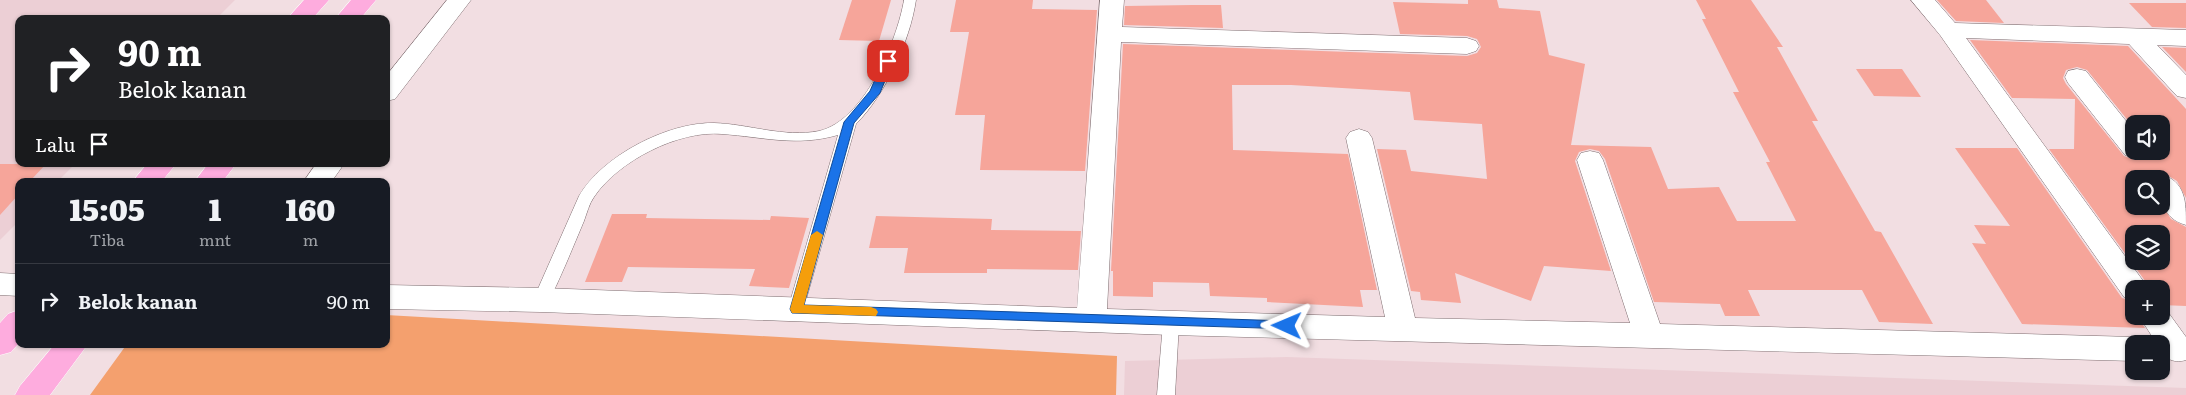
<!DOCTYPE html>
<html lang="id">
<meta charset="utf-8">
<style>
:root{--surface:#171b24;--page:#242831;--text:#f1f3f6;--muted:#9ea1a6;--line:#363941}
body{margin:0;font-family:Literata,serif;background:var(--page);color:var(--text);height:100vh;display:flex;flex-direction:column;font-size:19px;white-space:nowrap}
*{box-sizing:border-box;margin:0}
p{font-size:16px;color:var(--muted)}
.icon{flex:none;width:28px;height:28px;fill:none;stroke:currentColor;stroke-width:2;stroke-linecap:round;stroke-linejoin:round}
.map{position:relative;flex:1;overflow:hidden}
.side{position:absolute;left:15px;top:178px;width:375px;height:170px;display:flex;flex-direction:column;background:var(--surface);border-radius:10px;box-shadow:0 1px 4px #0004}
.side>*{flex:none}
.banner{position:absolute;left:15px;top:15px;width:375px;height:152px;border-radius:10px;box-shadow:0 1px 4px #0004;background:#202124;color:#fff;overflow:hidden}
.controls{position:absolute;left:2125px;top:115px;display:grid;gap:10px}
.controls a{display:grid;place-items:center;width:45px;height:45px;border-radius:10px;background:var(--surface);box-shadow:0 1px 4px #0004;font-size:25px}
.pin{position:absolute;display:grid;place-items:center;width:42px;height:42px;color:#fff;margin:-21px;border-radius:10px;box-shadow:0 2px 8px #0006}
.me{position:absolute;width:55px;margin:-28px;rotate:271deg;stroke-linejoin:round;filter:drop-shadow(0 0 4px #0008)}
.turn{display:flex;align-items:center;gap:18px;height:105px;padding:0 20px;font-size:22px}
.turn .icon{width:65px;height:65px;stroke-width:2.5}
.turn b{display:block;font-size:35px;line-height:42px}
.then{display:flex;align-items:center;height:48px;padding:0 20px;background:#0003;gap:10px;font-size:19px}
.eta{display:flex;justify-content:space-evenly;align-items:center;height:85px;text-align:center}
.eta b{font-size:30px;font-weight:800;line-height:35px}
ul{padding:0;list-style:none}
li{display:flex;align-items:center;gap:15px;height:75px;padding:0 20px;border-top:1px solid var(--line)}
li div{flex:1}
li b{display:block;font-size:19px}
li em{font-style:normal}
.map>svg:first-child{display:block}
.built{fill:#eccfd5}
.green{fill:#f4a06e}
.building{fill:#f6a59a;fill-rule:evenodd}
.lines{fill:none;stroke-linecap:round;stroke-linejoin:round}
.lane-casing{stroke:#7e6d70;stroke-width:1}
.street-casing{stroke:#7e6d70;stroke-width:1}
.highway-casing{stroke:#fff;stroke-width:1}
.lane{fill:#fff;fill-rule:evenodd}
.street{fill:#fff;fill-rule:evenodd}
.highway{fill:#feacde;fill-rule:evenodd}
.route{fill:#1a73e8;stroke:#114b97}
.slow{fill:#f59e0b}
</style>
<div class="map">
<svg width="2186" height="395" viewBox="0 0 2186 395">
<rect width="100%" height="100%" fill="#f2dee2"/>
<!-- built -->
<g class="built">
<polygon points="0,0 235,0 216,19 19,19 19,164 75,164 58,181 19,181 19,221 0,240"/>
<polygon points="1287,357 2186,388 2186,395 1124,395 1125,361"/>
</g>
<!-- green -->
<polygon class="green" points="386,315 1117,356 1116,395 90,395 127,344 386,344"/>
<!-- building -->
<g class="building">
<polygon points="852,0 891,0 879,41 839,40"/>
<polygon points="956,0 1033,0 1032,9 1097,10 1085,171 980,170 985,115 955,115 969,32 950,32"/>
<polygon points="1468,0 1497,0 1499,8 1540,11 1549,55 1585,64 1571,145 1651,147 1668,189 1719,187 1737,221 1796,221 1766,162 1770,162 1733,92 1739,92 1702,19 1706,19 1696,0 1751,0 1783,47 1777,47 1818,121 1812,121 1875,231 1881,232 1933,324 1879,322 1862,290 1748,290 1760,316 1725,316 1720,304 1654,302 1605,159 1599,151 1590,149 1579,152 1575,161 1611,271 1544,266 1531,301 1455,273 1461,303 1421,300 1420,292 1411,291 1377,149 1406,150 1411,171 1487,179 1482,124 1414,120 1410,92 1291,85 1232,85 1233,150 1348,154 1377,290 1360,290 1363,307 1267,302 1267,298 1210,296 1209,283 1153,282 1153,297 1113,296 1113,271 1111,271 1123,44 1467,56 1477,53 1481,47 1477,39 1467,36 1400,34 1393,2 1468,4"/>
<polygon points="1937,0 1986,0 2004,23 1956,21"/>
<polygon points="2129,3 2186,3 2186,28 2152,27"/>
<polygon points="1192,5 1221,5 1223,28 1124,25 1125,6"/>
<path d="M1970,40L2128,46L2186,109V198L2177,181L2162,172L2148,179H2134V206H2161V203L2171,219L2186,227V306L2161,305V289H2151L2049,149H2074L2075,99L2012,98ZM2077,67L2087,70L2134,128V124H2161V151H2148L2144,157L2135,160L2124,156L2066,84L2063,78L2066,70ZM2134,234H2161V261H2134Z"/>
<polygon points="2162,47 2186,48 2186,72"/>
<polygon points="1856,69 1902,69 1921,97 1874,96"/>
<polygon points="1955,148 2017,148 2122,298 2134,302 2134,316 2137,316 2145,328 2022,324 1972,243 1986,244 1974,225 2010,226"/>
<polygon points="0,164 46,164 30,181 19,181 19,194 0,215"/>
<polygon points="612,214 647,214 646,218 770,220 771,216 809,218 789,288 749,286 755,269 628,267 622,282 585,282"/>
<polygon points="876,216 992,219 991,230 1081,231 1078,270 987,269 987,273 904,273 908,248 869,248"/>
</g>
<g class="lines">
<defs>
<g id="lane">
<path d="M904,0H916C910,41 885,95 856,124L802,314L796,315L790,314L788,309L838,135C796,147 764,137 722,134C679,130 618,161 594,197C589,204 587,213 584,221C572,249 561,278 547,304L541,306L535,304L533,300L579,196C602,156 668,122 714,123C749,124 784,138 819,131C864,121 897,41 904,0Z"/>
<polygon points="1171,316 1177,318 1179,323 1175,395 1157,395 1163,323 1165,318"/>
</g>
<g id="street">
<polygon points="447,0 471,0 395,99 386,101 386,76"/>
<polygon points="1100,0 1124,0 1122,27 1467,38 1476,41 1479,46 1476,51 1467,54 1121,42 1107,309 1385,317 1346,138 1350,132 1359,129 1368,132 1372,138 1415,318 1630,323 1577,160 1581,153 1590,151 1599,153 1603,160 1660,324 2134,337 2145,340 2147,344 2134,344 2134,361 1171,335 541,312 386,309 386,285 541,288 1077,308"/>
<polygon points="1911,0 1935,0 1955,23 2186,30 2186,46 2157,45 2186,75 2186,98 2177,96 2129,44 1966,38 2149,289 2134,289 2134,300 2124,297 1940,35"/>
<polygon points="2077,69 2086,71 2134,131 2134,151 2146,151 2143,155 2134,158 2125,155 2068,83 2065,77 2068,71"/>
<polygon points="316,164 344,164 332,181 304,181"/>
<path d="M2161,174C2186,182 2186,202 2186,225C2162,218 2161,200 2161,179H2150Z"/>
<polygon points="0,273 19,274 19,296 0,295"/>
<path d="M2161,307L2165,308L2186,337V360C2173,364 2161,358 2161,344H2157L2139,316H2161Z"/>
</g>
<g id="highway">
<polygon points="304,0 329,0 312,19 287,19"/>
<polygon points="351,0 376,0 360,19 335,19"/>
<polygon points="147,164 176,164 162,181 133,181"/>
<polygon points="208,164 236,164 223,181 195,181"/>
<polygon points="19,310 19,343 11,352 0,355 0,323 8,314"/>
<polygon points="55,344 88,344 50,395 15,395 20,386"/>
</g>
</defs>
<!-- lane casing -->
<use href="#lane" class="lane-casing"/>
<!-- street casing -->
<use href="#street" class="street-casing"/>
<!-- highway casing -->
<use href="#highway" class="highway-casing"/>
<!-- lane -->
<use href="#lane" class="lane"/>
<!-- street -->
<use href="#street" class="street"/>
<!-- highway -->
<use href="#highway" class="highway"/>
</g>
<!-- route -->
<polygon class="route" points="888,58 893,61 880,93 854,123 804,305 1287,321 1292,322 1293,326 1292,329 792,313 790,309 844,122 870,91 883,61"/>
<!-- slow -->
<polygon class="slow" points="817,231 823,235 804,305 871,307 876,309 878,312 876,316 792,313 790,309 811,235"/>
</svg>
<div class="controls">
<a><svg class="icon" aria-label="sound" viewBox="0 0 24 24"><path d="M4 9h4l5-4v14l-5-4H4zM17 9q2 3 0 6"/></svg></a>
<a><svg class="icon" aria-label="search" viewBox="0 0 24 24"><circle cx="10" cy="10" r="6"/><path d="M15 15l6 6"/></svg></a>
<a><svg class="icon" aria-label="layers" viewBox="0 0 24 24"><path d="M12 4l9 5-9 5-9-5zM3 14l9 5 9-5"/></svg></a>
<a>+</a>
<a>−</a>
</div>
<div class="pin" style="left:888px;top:61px;background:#d93025"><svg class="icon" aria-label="arrive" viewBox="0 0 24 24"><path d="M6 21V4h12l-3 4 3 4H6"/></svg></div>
<svg class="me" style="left:1287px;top:326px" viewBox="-20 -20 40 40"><path d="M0-17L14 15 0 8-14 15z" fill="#1a73e8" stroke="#fff" stroke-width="4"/></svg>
<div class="banner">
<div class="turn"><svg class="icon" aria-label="right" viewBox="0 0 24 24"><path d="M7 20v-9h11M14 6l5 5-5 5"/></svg><div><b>90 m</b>Belok kanan</div></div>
<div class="then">Lalu<svg class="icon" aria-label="arrive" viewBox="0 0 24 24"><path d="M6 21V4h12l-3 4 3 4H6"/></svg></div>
</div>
<section class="side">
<div class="eta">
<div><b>15:05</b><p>Tiba</p></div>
<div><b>1</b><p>mnt</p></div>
<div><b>160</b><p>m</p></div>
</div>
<ul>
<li><svg class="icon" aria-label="right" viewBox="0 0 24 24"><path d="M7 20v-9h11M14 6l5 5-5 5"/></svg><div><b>Belok kanan</b></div><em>90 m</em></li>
</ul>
</section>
</div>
